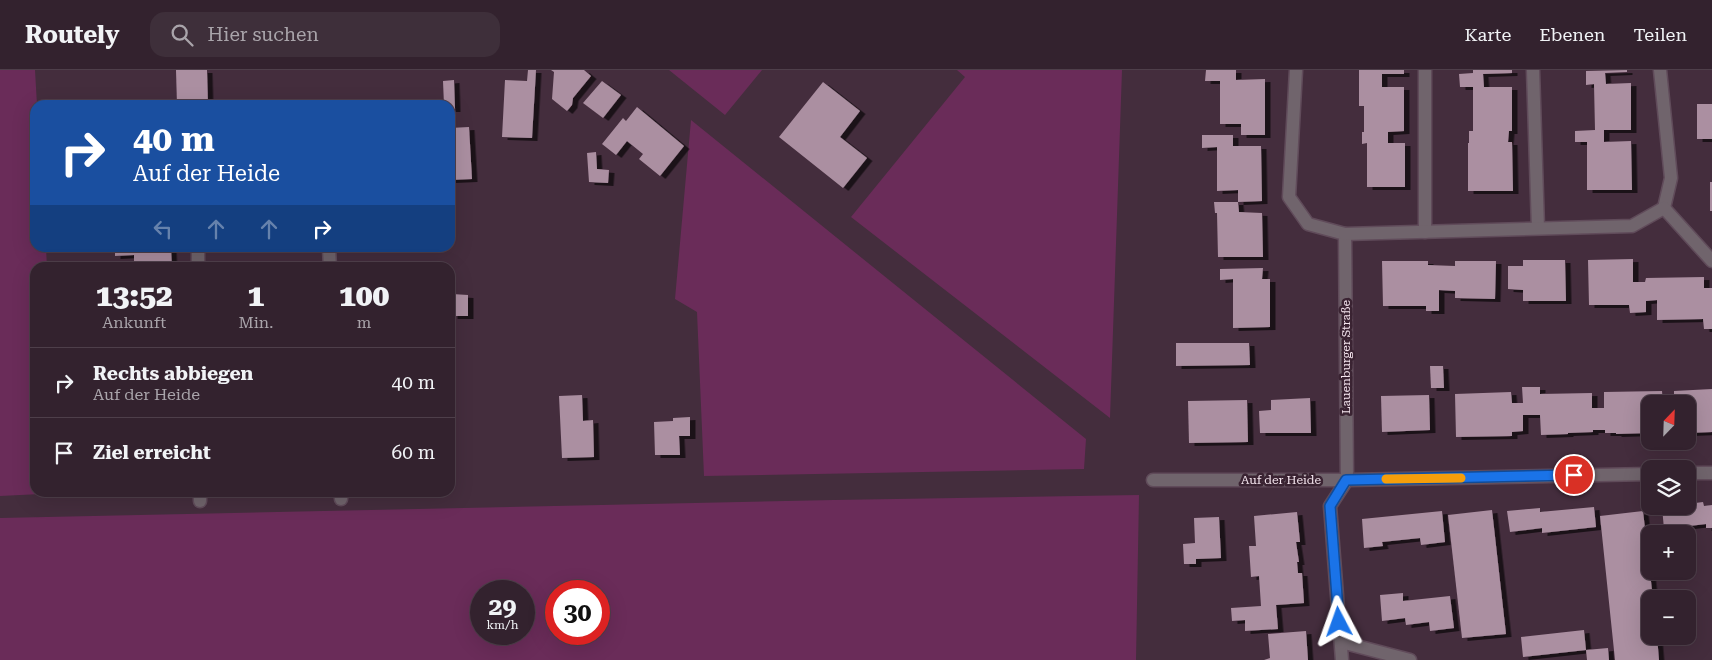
<!DOCTYPE html>
<html lang="de">
<meta charset="utf-8">
<style>
:root{--surface:#33222e;--page:#3e2f3a;--text:#f1f3f6;--muted:#a9a4aa;--line:#4e3f4a}
body{margin:0;font-family:"Roboto Serif",serif;background:var(--page);color:var(--text);height:100vh;display:flex;flex-direction:column;font-size:19px;white-space:nowrap}
*{box-sizing:border-box;margin:0}
p{font-size:16px;color:var(--muted)}
.icon{flex:none;width:28px;height:28px;fill:none;stroke:currentColor;stroke-width:2;stroke-linecap:round;stroke-linejoin:round}
.map{position:relative;flex:1;overflow:hidden}
.sheet{position:absolute;left:30px;top:192px;width:425px;height:235px;display:flex;flex-direction:column;background:var(--surface);border-radius:15px;box-shadow:0 5px 20px #0002,0 0 0 1px var(--line)}
.sheet>*{flex:none}
.hud{position:absolute;left:30px;top:30px;width:425px;height:152px;border-radius:15px;box-shadow:0 5px 20px #0002,0 0 0 1px var(--line);background:#1a4fa0;color:#fff;overflow:hidden}
.needle{width:32px;rotate:23deg}
.buttons{position:absolute;left:1641px;top:325px;display:grid;gap:10px}
.buttons a{display:grid;place-items:center;width:55px;height:55px;border-radius:10px;background:var(--surface);box-shadow:0 5px 20px #0002,0 0 0 1px var(--line);font-size:25px}
.speed{position:absolute;left:470px;top:510px;display:flex;gap:10px;font-size:25px;font-weight:700;text-align:center}
.speed>*{display:grid;place-content:center;width:65px;height:65px;border-radius:50%;background:var(--surface);box-shadow:0 5px 20px #0002,0 0 0 1px var(--line);line-height:1}
.speed small{font-size:12px;font-weight:400}
.speed .limit{border:8px solid #d22;background:#fff;color:#111}
.pin{position:absolute;display:grid;place-items:center;width:42px;height:42px;color:#fff;margin:-21px;border:2px solid #fff;border-radius:50%;box-shadow:0 1px 5px #0007}
.me{position:absolute;width:55px;margin:-28px;rotate:356deg;stroke-linejoin:round;filter:drop-shadow(0 0 4px #0008)}
.turn{display:flex;align-items:center;gap:18px;height:105px;padding:0 20px;font-size:22px}
.turn .icon{width:65px;height:65px;stroke-width:2.5}
.turn b{display:block;font-size:35px;line-height:42px}
.lanes{display:flex;align-items:center;height:48px;padding:0 20px;background:#0003;justify-content:center;gap:25px;direction:ltr}
.lanes .off{opacity:.35}
.eta{display:flex;justify-content:space-evenly;align-items:center;height:85px;text-align:center}
.eta b{font-size:30px;font-weight:800;line-height:35px}
ul{padding:0;list-style:none}
li{display:flex;align-items:center;gap:15px;height:70px;padding:0 20px;border-top:1px solid var(--line)}
li div{flex:1}
li b{display:block;font-size:19px}
li em{font-style:normal}
header{display:flex;align-items:center;gap:30px;box-sizing:border-box;height:70px;padding:0 25px;background:var(--surface);border-bottom:1px solid var(--line)}
header strong{font-size:24px}
nav{display:flex;gap:28px;margin-inline-start:auto;font-size:18px}
.search{width:350px;height:45px;background:var(--page);display:flex;align-items:center;gap:12px;box-sizing:border-box;padding:0 18px;border-radius:15px;color:var(--muted);font-size:19px}
.map>svg:first-child{display:block}
.green{fill:#6a2c59;fill-rule:evenodd}
.building{fill:#ab8fa1;filter:url(#shadow)}
.lines{fill:none;stroke-linecap:round;stroke-linejoin:round}
.service-casing{stroke:#604b5a;stroke-width:15}
.minor-casing{stroke:#604b5a;stroke-width:15}
.service{stroke:#70646c;stroke-width:12}
.minor{stroke:#70646c;stroke-width:12}
.route-casing{stroke:#114b97;stroke-width:12}
.route{stroke:#1a73e8;stroke-width:9}
.slow{stroke:#f59e0b;stroke-width:9}
.labels{text-anchor:middle;stroke-width:5;stroke-linejoin:round;paint-order:stroke}
.street-label{font-size:12px;fill:#f6e7f0;stroke:#3a2332}
</style>
<header>
<strong>Routely</strong>
<div class="search"><svg class="icon" aria-label="search" viewBox="0 0 24 24"><circle cx="10" cy="10" r="6"/><path d="M15 15l6 6"/></svg>Hier suchen</div>
<nav><a>Karte</a><a>Ebenen</a><a>Teilen</a></nav>
</header>
<div class="map">
<svg width="1712" height="590" viewBox="0 0 1712 590">
<defs>
<filter id="shadow"><feDropShadow dx="5.5" dy="3" stdDeviation="0" flood-color="#0009"/></filter>
</defs>
<rect width="100%" height="100%" fill="#442d3d"/>
<!-- green -->
<g class="green">
<polygon points="0,0 35,0 37,35 35,35 35,178 46,178 47,197 35,198 35,422 61,423 0,426"/>
<polygon points="669,0 762,0 725,45"/>
<polygon points="957,0 1122,0 1110,348 851,147 965,7"/>
<polygon points="691,50 1086,369 1084,399 704,406 697,242 675,229"/>
<path d="M1139,425L1136,590H0V448L834,430ZM524,521V564H481V521ZM556,521H599V564H556Z"/>
</g>
<!-- building -->
<g class="building">
<polygon points="176,0 207,0 208,35 177,35"/>
<polygon points="528,0 536,0 532,68 502,67 505,10 527,11"/>
<polygon points="551,0 584,0 591,6 573,28 572,35 567,41 552,29 554,2"/>
<polygon points="1206,0 1236,0 1236,10 1265,9 1265,65 1241,65 1241,54 1220,54 1220,11 1205,11"/>
<polygon points="1359,0 1404,0 1404,4 1382,4 1382,17 1404,17 1404,61 1388,62 1388,73 1405,73 1405,117 1367,117 1367,73 1362,74 1362,62 1364,62 1364,36 1359,36"/>
<polygon points="1473,0 1512,0 1512,3 1483,4 1484,17 1512,17 1512,61 1509,61 1508,72 1512,72 1513,121 1468,121 1468,73 1469,73 1469,61 1473,61 1473,17 1460,17 1459,4 1473,3"/>
<polygon points="1627,0 1627,2 1605,3 1606,14 1631,13 1631,60 1604,60 1604,72 1631,71 1632,120 1587,120 1587,72 1575,72 1575,61 1595,60 1594,14 1586,15 1586,1"/>
<polygon points="454,10 455,39 450,39 450,35 444,35 443,11"/>
<polygon points="602,11 621,25 603,48 583,33"/>
<polygon points="823,12 860,41 840,67 867,88 843,118 779,67"/>
<rect x="1697" y="34" width="15" height="35"/>
<polygon points="637,37 684,76 660,106 639,89 643,84 627,71 616,85 602,74 623,48 626,51"/>
<polygon points="469,57 472,109 450,110 450,58"/>
<polygon points="1202,65 1233,65 1233,76 1261,76 1262,131 1238,132 1239,142 1262,143 1263,187 1218,187 1217,143 1215,143 1214,132 1238,132 1238,120 1217,121 1217,77 1202,78"/>
<polygon points="596,82 597,99 609,100 608,113 589,112 587,83"/>
<rect x="1710" y="112" width="2" height="29"/>
<polygon points="115,178 171,178 172,198 134,198 134,185 115,186"/>
<polygon points="1633,189 1633,212 1645,212 1646,208 1704,207 1704,218 1712,218 1712,259 1704,259 1703,249 1657,250 1657,230 1646,231 1646,242 1630,243 1629,235 1589,235 1588,190"/>
<polygon points="1523,190 1565,190 1566,231 1523,231 1523,220 1508,219 1508,196 1523,196"/>
<polygon points="1382,191 1428,191 1428,195 1455,196 1455,191 1496,191 1495,229 1455,228 1455,221 1439,220 1439,241 1426,241 1426,236 1383,236"/>
<polygon points="1263,198 1262,209 1270,209 1270,257 1233,258 1233,209 1220,210 1220,199"/>
<polygon points="452,224 468,225 468,246 452,246"/>
<polygon points="1176,273 1249,273 1250,295 1176,296"/>
<polygon points="1430,296 1443,296 1444,318 1431,318"/>
<polygon points="1522,317 1540,317 1540,324 1592,323 1592,338 1604,338 1604,322 1662,321 1663,334 1650,334 1650,363 1616,364 1616,363 1605,363 1605,360 1593,360 1593,362 1568,363 1568,364 1541,365 1540,345 1523,345 1523,361 1512,362 1512,366 1456,367 1455,324 1511,322 1512,333 1523,333"/>
<polygon points="1712,319 1712,362 1688,363 1688,334 1668,334 1667,326 1674,326 1674,321"/>
<polygon points="582,325 583,351 593,350 594,387 562,388 559,326"/>
<polygon points="1429,325 1430,360 1382,362 1381,326"/>
<polygon points="1310,328 1311,363 1260,363 1259,341 1271,340 1271,330"/>
<polygon points="1247,330 1248,372 1189,373 1188,331"/>
<polygon points="690,347 690,366 679,366 680,385 655,385 654,352 673,351 673,348"/>
<polygon points="1703,432 1704,436 1712,435 1712,458 1706,458 1706,454 1664,459 1662,437 1688,436 1688,434"/>
<polygon points="1594,437 1596,457 1542,463 1542,458 1510,462 1507,441 1540,438 1540,442"/>
<polygon points="1492,440 1506,564 1462,568 1448,445"/>
<polygon points="1442,441 1445,472 1421,475 1420,468 1382,472 1383,476 1364,478 1362,449"/>
<polygon points="1643,441 1653,529 1650,529 1650,566 1657,566 1659,590 1615,590 1600,446"/>
<polygon points="1297,442 1300,472 1296,472 1299,492 1297,492 1298,503 1302,503 1304,533 1276,535 1278,559 1245,561 1245,550 1232,551 1231,538 1261,536 1259,506 1251,507 1249,476 1256,476 1254,446"/>
<polygon points="1219,447 1221,488 1196,489 1196,494 1184,494 1183,474 1195,473 1194,448"/>
<polygon points="1403,523 1403,531 1450,526 1454,558 1430,561 1429,552 1406,555 1405,548 1382,551 1380,525"/>
<polygon points="1584,560 1586,580 1608,578 1609,590 1587,590 1586,580 1523,587 1521,567"/>
<polygon points="1306,561 1308,590 1264,590 1270,588 1268,564"/>
</g>
<g class="lines">
<defs>
<g id="service">
<polyline points="198,178 198,198"/>
<polyline points="329,178 330,198"/>
<polyline points="200,422 200,431"/>
<polyline points="341,422 341,429"/>
</g>
<g id="minor">
<polyline points="1296,0 1289,127 1308,154 1345,164 1347,410 1330,436 1342,590"/>
<polyline points="1533,0 1538,158"/>
<polyline points="1660,0 1671,108 1664,138"/>
<polyline points="1425,162 1425,0"/>
<polyline points="1345,164 1632,156 1664,138 1712,191"/>
<polyline points="1688,403 1712,403"/>
<polyline points="1153,410 1347,410 1650,404"/>
<polyline points="1341,572 1410,590"/>
</g>
</defs>
<!-- service casing -->
<use href="#service" class="service-casing"/>
<!-- minor casing -->
<use href="#minor" class="minor-casing"/>
<!-- service -->
<use href="#service" class="service"/>
<!-- minor -->
<use href="#minor" class="minor"/>
</g>
<g class="lines">
<defs>
<polyline id="route" points="1339,552 1330,436 1346,410 1574,405"/>
</defs>
<!-- route casing -->
<use href="#route" class="route-casing"/>
<!-- route -->
<use href="#route" class="route"/>
<!-- slow -->
<polyline class="slow" points="1386,409 1461,408"/>
</g>
<g class="labels">
<!-- street labels -->
<g class="street-label">
<text transform="translate(1346 287) rotate(-90)" y="4">Lauenburger Straße</text>
<text x="1281" y="414">Auf der Heide</text>
</g>
</g>
</svg>
<div class="buttons">
<a><svg class="needle" viewBox="-14 -14 28 28"><path d="M0-13l5 13h-10z" fill="#e53935"/><path d="M0 13l5-13h-10z" fill="#a9a4aa"/></svg></a>
<a><svg class="icon" aria-label="layers" viewBox="0 0 24 24"><path d="M12 4l9 5-9 5-9-5zM3 14l9 5 9-5"/></svg></a>
<a>+</a>
<a>−</a>
</div>
<div class="speed"><div>29<small>km/h</small></div><div class="limit">30</div></div>
<div class="pin" style="left:1574px;top:405px;background:#d93025"><svg class="icon" aria-label="arrive" viewBox="0 0 24 24"><path d="M6 21V4h12l-3 4 3 4H6"/></svg></div>
<svg class="me" style="left:1339px;top:552px" viewBox="-20 -20 40 40"><path d="M0-17L14 15 0 8-14 15z" fill="#1a73e8" stroke="#fff" stroke-width="4"/></svg>
<div class="hud">
<div class="turn"><svg class="icon" aria-label="right" viewBox="0 0 24 24"><path d="M7 20v-9h11M14 6l5 5-5 5"/></svg><div><b>40 m</b>Auf der Heide</div></div>
<div class="lanes"><svg class="icon off" aria-label="left" viewBox="0 0 24 24"><path d="M17 20v-9H6M10 6l-5 5 5 5"/></svg><svg class="icon off" aria-label="ahead" viewBox="0 0 24 24"><path d="M12 20V5M6 11l6-6 6 6"/></svg><svg class="icon off" aria-label="ahead" viewBox="0 0 24 24"><path d="M12 20V5M6 11l6-6 6 6"/></svg><svg class="icon" aria-label="right" viewBox="0 0 24 24"><path d="M7 20v-9h11M14 6l5 5-5 5"/></svg></div>
</div>
<section class="sheet">
<div class="eta">
<div><b>13:52</b><p>Ankunft</p></div>
<div><b>1</b><p>Min.</p></div>
<div><b>100</b><p>m</p></div>
</div>
<ul>
<li><svg class="icon" aria-label="right" viewBox="0 0 24 24"><path d="M7 20v-9h11M14 6l5 5-5 5"/></svg><div><b>Rechts abbiegen</b><p>Auf der Heide</p></div><em>40 m</em></li>
<li><svg class="icon" aria-label="arrive" viewBox="0 0 24 24"><path d="M6 21V4h12l-3 4 3 4H6"/></svg><div><b>Ziel erreicht</b></div><em>60 m</em></li>
</ul>
</section>
</div>
